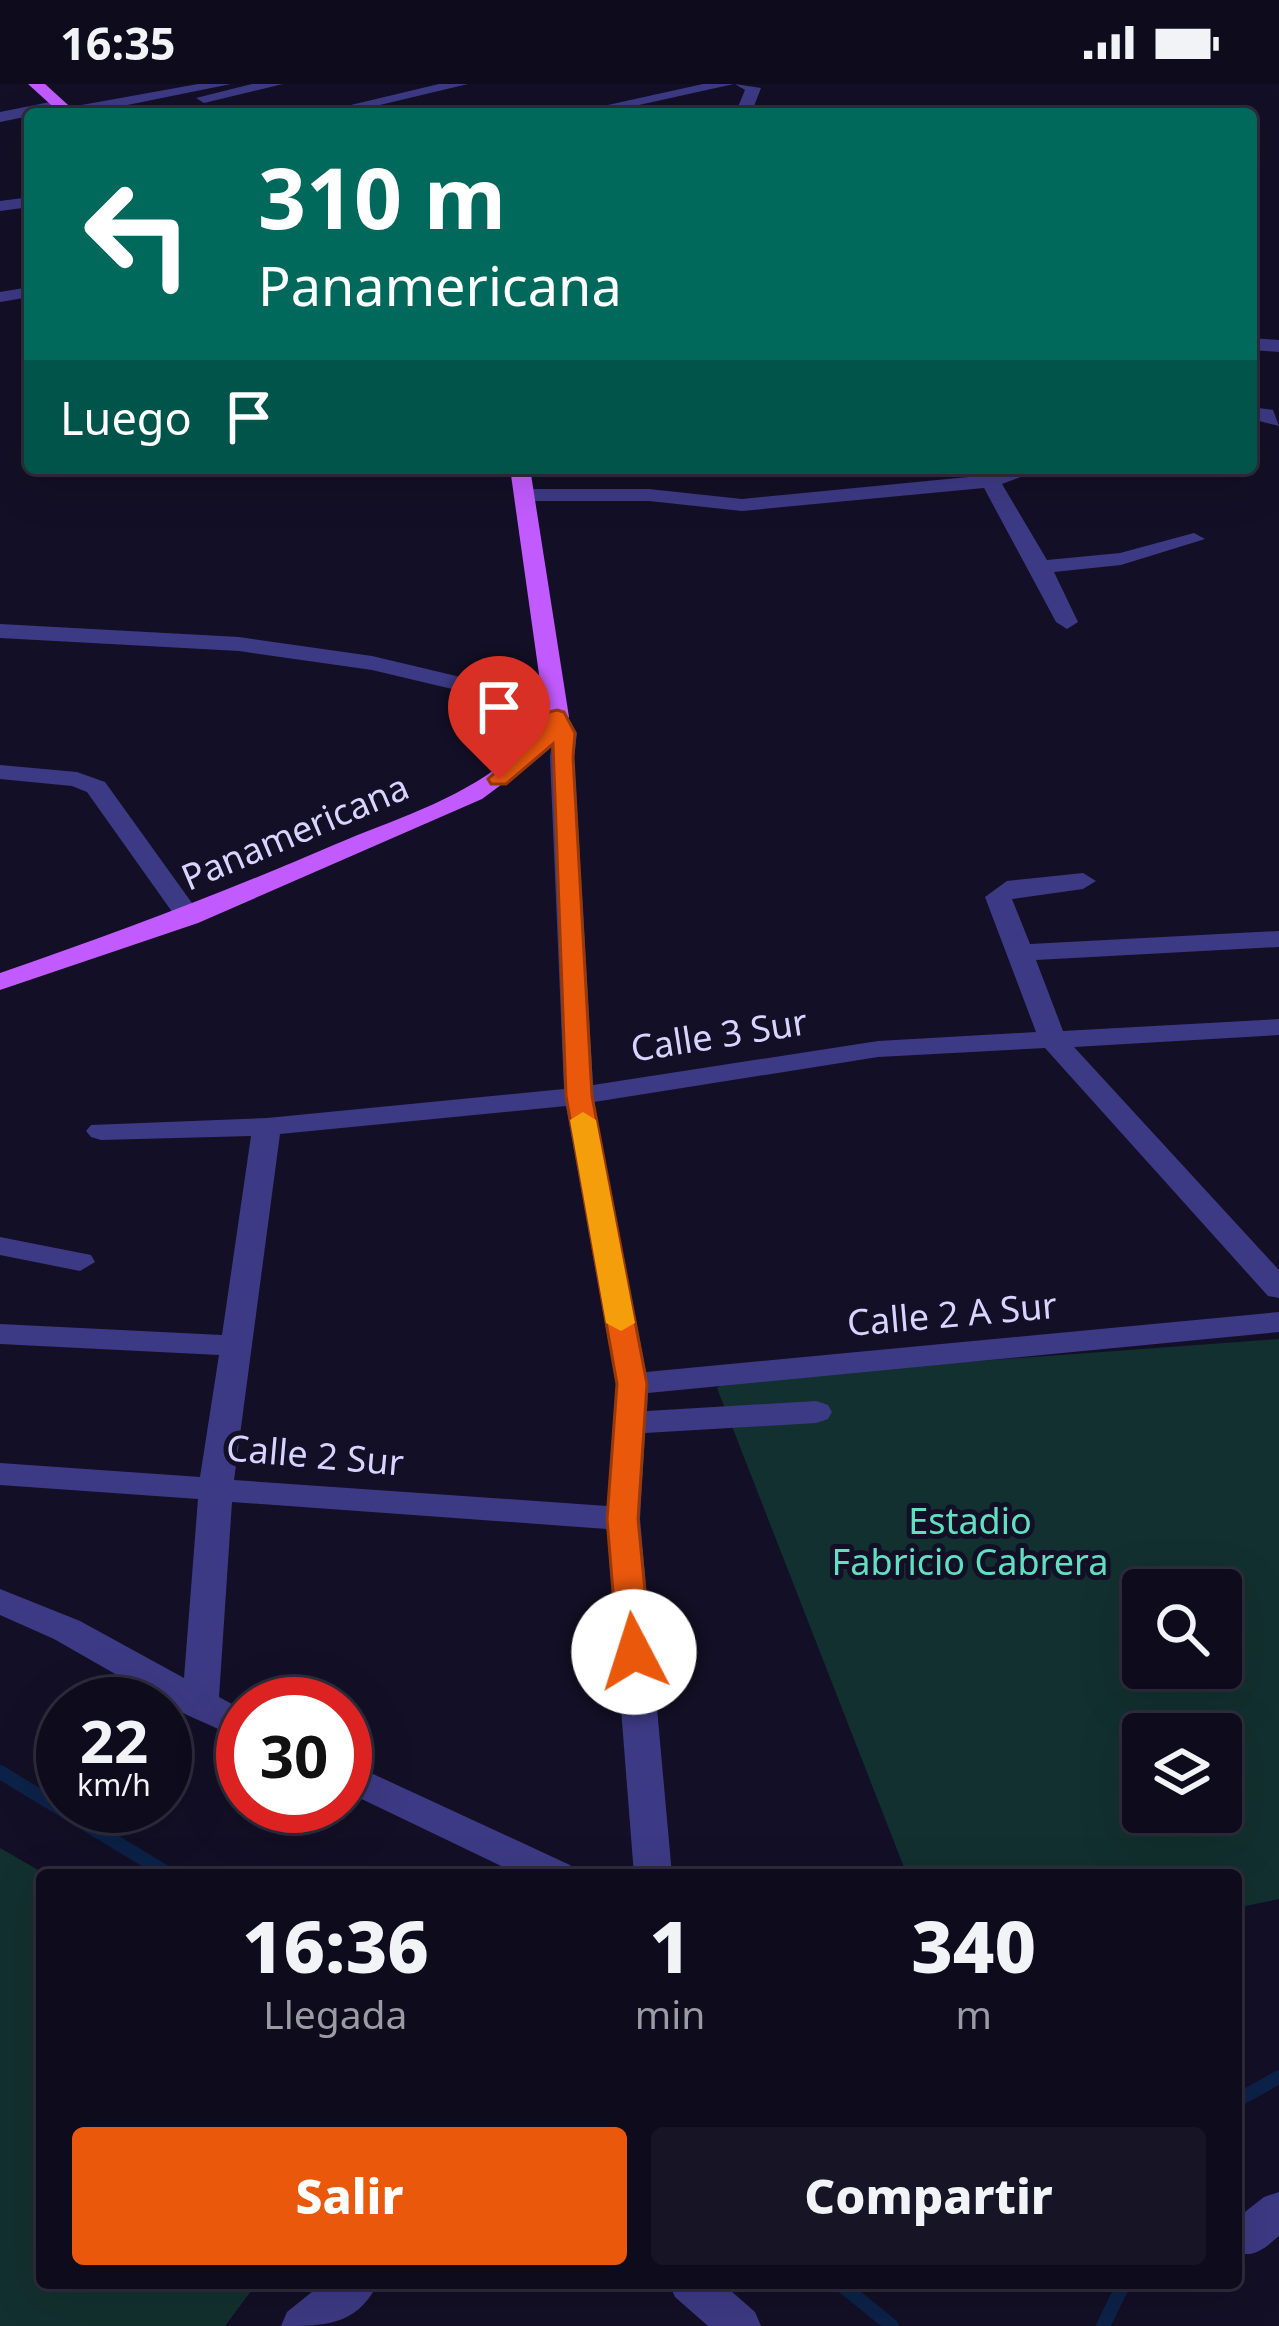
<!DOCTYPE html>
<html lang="es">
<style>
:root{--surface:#0e0b1c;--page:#171425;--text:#f1f3f6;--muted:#9b9ba3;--line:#2e2b3b;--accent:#ea580c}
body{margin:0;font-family:"Noto Sans",sans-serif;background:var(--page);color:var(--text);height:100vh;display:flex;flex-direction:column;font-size:45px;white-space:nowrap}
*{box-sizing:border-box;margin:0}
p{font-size:39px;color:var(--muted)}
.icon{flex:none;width:66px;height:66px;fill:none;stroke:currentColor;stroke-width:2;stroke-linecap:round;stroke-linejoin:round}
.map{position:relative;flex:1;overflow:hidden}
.panel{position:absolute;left:36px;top:1785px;width:1206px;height:420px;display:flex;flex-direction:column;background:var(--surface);border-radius:12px;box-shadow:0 12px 48px #0002,0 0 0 3px var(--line)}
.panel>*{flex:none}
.top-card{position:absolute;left:24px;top:24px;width:1233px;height:366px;border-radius:12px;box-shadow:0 12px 48px #0002,0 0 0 3px var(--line);background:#00695c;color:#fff;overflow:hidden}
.fabs{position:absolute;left:1122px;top:1485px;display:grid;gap:24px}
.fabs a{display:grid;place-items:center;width:120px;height:120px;border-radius:12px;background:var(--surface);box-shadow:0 12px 48px #0002,0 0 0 3px var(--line);font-size:60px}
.speed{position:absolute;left:36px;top:1593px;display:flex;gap:24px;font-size:60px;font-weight:700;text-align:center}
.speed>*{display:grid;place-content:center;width:156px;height:156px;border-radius:50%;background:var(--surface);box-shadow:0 12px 48px #0002,0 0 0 3px var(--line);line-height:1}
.speed small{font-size:30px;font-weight:400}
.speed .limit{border:18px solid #d22;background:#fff;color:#111}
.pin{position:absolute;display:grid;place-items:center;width:102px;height:102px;color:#fff;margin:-123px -51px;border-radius:50% 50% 50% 0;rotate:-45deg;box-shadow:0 0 12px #0007}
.pin .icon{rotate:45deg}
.me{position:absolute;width:132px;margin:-66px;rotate:355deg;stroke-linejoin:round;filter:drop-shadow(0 0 9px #0008)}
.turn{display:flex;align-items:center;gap:42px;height:252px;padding:0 36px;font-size:54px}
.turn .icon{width:156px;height:156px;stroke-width:2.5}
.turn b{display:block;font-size:84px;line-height:102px}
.then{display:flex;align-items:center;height:114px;padding:0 36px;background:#0003;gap:24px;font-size:45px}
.eta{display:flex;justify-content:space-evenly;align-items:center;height:204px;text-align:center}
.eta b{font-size:72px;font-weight:800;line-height:84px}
.action{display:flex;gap:24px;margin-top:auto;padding:24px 36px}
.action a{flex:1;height:138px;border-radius:12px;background:var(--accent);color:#fff;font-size:48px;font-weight:800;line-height:138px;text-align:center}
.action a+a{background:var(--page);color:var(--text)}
.status{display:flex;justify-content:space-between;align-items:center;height:84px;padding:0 60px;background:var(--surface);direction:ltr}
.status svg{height:33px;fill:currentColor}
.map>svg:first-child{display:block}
.green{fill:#12302f;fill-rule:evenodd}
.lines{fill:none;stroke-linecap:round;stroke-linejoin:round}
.stream{stroke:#0c2248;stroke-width:14}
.minor{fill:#3d3a85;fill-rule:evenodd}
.major{fill:#c25bff;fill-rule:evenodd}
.route{fill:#ea580c;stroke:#983908;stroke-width:3}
.slow{fill:#f59e0b}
.labels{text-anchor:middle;stroke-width:10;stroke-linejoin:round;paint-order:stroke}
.street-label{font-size:36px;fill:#d9d4ff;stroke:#130f26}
.park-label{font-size:36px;fill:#5fe0c0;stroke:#130f26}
</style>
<div class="status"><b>16:35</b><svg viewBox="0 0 49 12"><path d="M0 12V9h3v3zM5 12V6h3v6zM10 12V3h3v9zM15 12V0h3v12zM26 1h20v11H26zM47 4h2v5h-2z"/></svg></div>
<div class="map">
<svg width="1279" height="2242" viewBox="0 0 1279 2242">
<rect width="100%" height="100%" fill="#130f26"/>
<!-- green -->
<g class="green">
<path d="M1279,1255V1815L1236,1824V1791H907L717,1304L730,1295ZM1143,1506H1221V1584H1143ZM1143,1650H1221V1728H1143Z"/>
<polygon points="0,1764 47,1791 42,1791 42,2199 257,2199 225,2242 0,2242"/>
</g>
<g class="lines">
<!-- stream -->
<g class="stream">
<polyline points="0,1688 170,1791"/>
<polyline points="1236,2017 1279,1993"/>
<polyline points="839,2199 892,2242"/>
<polyline points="1103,2242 1124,2199"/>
</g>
<!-- minor -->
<g class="minor">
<polygon points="198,0 231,0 83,30 63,30 64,25 0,38 0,28 60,16 65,18 65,24"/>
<polygon points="252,0 283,0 204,19 196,14"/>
<polygon points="439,0 468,0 342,30 313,30"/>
<polygon points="703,0 734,0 598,30 567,30"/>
<polygon points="735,0 761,4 751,30 735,30 745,6"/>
<polygon points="30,113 30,123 0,127 0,117"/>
<polygon points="30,203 30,213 0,218 0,208"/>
<polygon points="1251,254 1279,256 1279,268 1251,266"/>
<polygon points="1251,323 1273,326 1279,342 1251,335"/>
<polygon points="1013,384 1045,384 1002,400 1047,476 1120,469 1194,449 1205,455 1121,481 1054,488 1078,538 1067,545 1056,538 984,404 742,427 649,417 524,417 514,411 524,405 649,405 742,415 989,391"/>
<polygon points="0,540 239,553 372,572 469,595 551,593 563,600 551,607 469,609 372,586 239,567 0,554"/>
<path d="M557,626L565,628L577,649L574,673L593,1001L878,957L1036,948L985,813L1007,797L1083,789L1096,797L1083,805L1012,815L1030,860L1279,847V863L1036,876L1063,947L1279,935V951L1074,963L1279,1186V1214L1268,1212L1045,964L878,973L594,1018L646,1288L1279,1228V1248L648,1309L647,1327L816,1317L828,1321L832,1328L828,1335L816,1339L645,1349L640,1435L672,1791H634L607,1445L232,1418L219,1613L243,1626V1656L187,1631L54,1555L0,1531V1505L80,1537L184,1594L198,1415L0,1401V1379L200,1393L219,1271L0,1260V1240L222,1251L251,1052L101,1056L91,1053L86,1047L91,1041L267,1034L564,1005L550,673L553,649L545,633ZM566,1022L616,1300L607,1422L234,1396L280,1050Z"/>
<polygon points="0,681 77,688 105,698 202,833 198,839 180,839 87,708 72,702 0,695"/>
<polygon points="0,1153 91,1171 95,1178 80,1187 0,1171"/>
<polygon points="345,1677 570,1781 575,1791 520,1791 345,1707"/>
<path d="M1279,2108V2152C1266,2163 1254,2175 1236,2168V2135L1264,2113Z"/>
<path d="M323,2199H378C357,2242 324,2242 281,2242L287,2228Z"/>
<polygon points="669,2199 722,2199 755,2228 761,2242 708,2242 675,2213"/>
</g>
<!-- major -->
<g class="major">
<polygon points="28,0 45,0 78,30 61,30"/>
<path d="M510,384H530L569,633L539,673L482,715L198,839L0,906V889C114,850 225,808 336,760C409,729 501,704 545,633Z"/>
</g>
</g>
<!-- route -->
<polygon class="route" points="557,626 564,628 575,649 573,673 592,1012 647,1300 638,1435 651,1568 646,1577 623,1577 618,1568 607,1435 617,1300 566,1012 553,660 506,700 491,700 488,695 534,654 549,628"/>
<!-- slow -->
<polygon class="slow" points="583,1028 596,1036 635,1239 621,1247 606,1239 570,1036"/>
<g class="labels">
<!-- street labels -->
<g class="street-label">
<text transform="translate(295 748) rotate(-23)" y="13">Panamericana</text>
<text transform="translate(719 951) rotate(-9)" y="13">Calle 3 Sur</text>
<text transform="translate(952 1230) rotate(-5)" y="13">Calle 2 A Sur</text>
<text transform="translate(315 1371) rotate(5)" y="13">Calle 2 Sur</text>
</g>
<!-- park labels -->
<g class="park-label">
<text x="970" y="1450">Estadio<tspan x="970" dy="41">Fabricio Cabrera</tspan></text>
</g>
</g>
</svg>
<div class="fabs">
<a><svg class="icon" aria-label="search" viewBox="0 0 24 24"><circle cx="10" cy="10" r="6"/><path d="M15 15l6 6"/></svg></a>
<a><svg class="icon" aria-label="layers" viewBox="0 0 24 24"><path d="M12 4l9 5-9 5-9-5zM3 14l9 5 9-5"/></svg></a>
</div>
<div class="speed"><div>22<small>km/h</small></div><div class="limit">30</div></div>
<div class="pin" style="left:499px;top:695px;background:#d93025"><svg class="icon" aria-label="arrive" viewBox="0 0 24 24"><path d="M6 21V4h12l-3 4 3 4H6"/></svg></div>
<svg class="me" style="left:634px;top:1568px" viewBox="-20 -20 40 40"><circle r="19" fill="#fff"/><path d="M0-13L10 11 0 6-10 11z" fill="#ea580c"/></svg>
<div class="top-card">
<div class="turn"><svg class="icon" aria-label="left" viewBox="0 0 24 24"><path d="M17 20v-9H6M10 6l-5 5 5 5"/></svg><div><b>310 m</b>Panamericana</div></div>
<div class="then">Luego<svg class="icon" aria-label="arrive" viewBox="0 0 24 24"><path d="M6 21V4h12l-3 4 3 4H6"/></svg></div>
</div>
<section class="panel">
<div class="eta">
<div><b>16:36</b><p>Llegada</p></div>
<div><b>1</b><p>min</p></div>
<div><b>340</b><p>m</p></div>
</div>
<div class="action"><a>Salir</a><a>Compartir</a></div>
</section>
</div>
